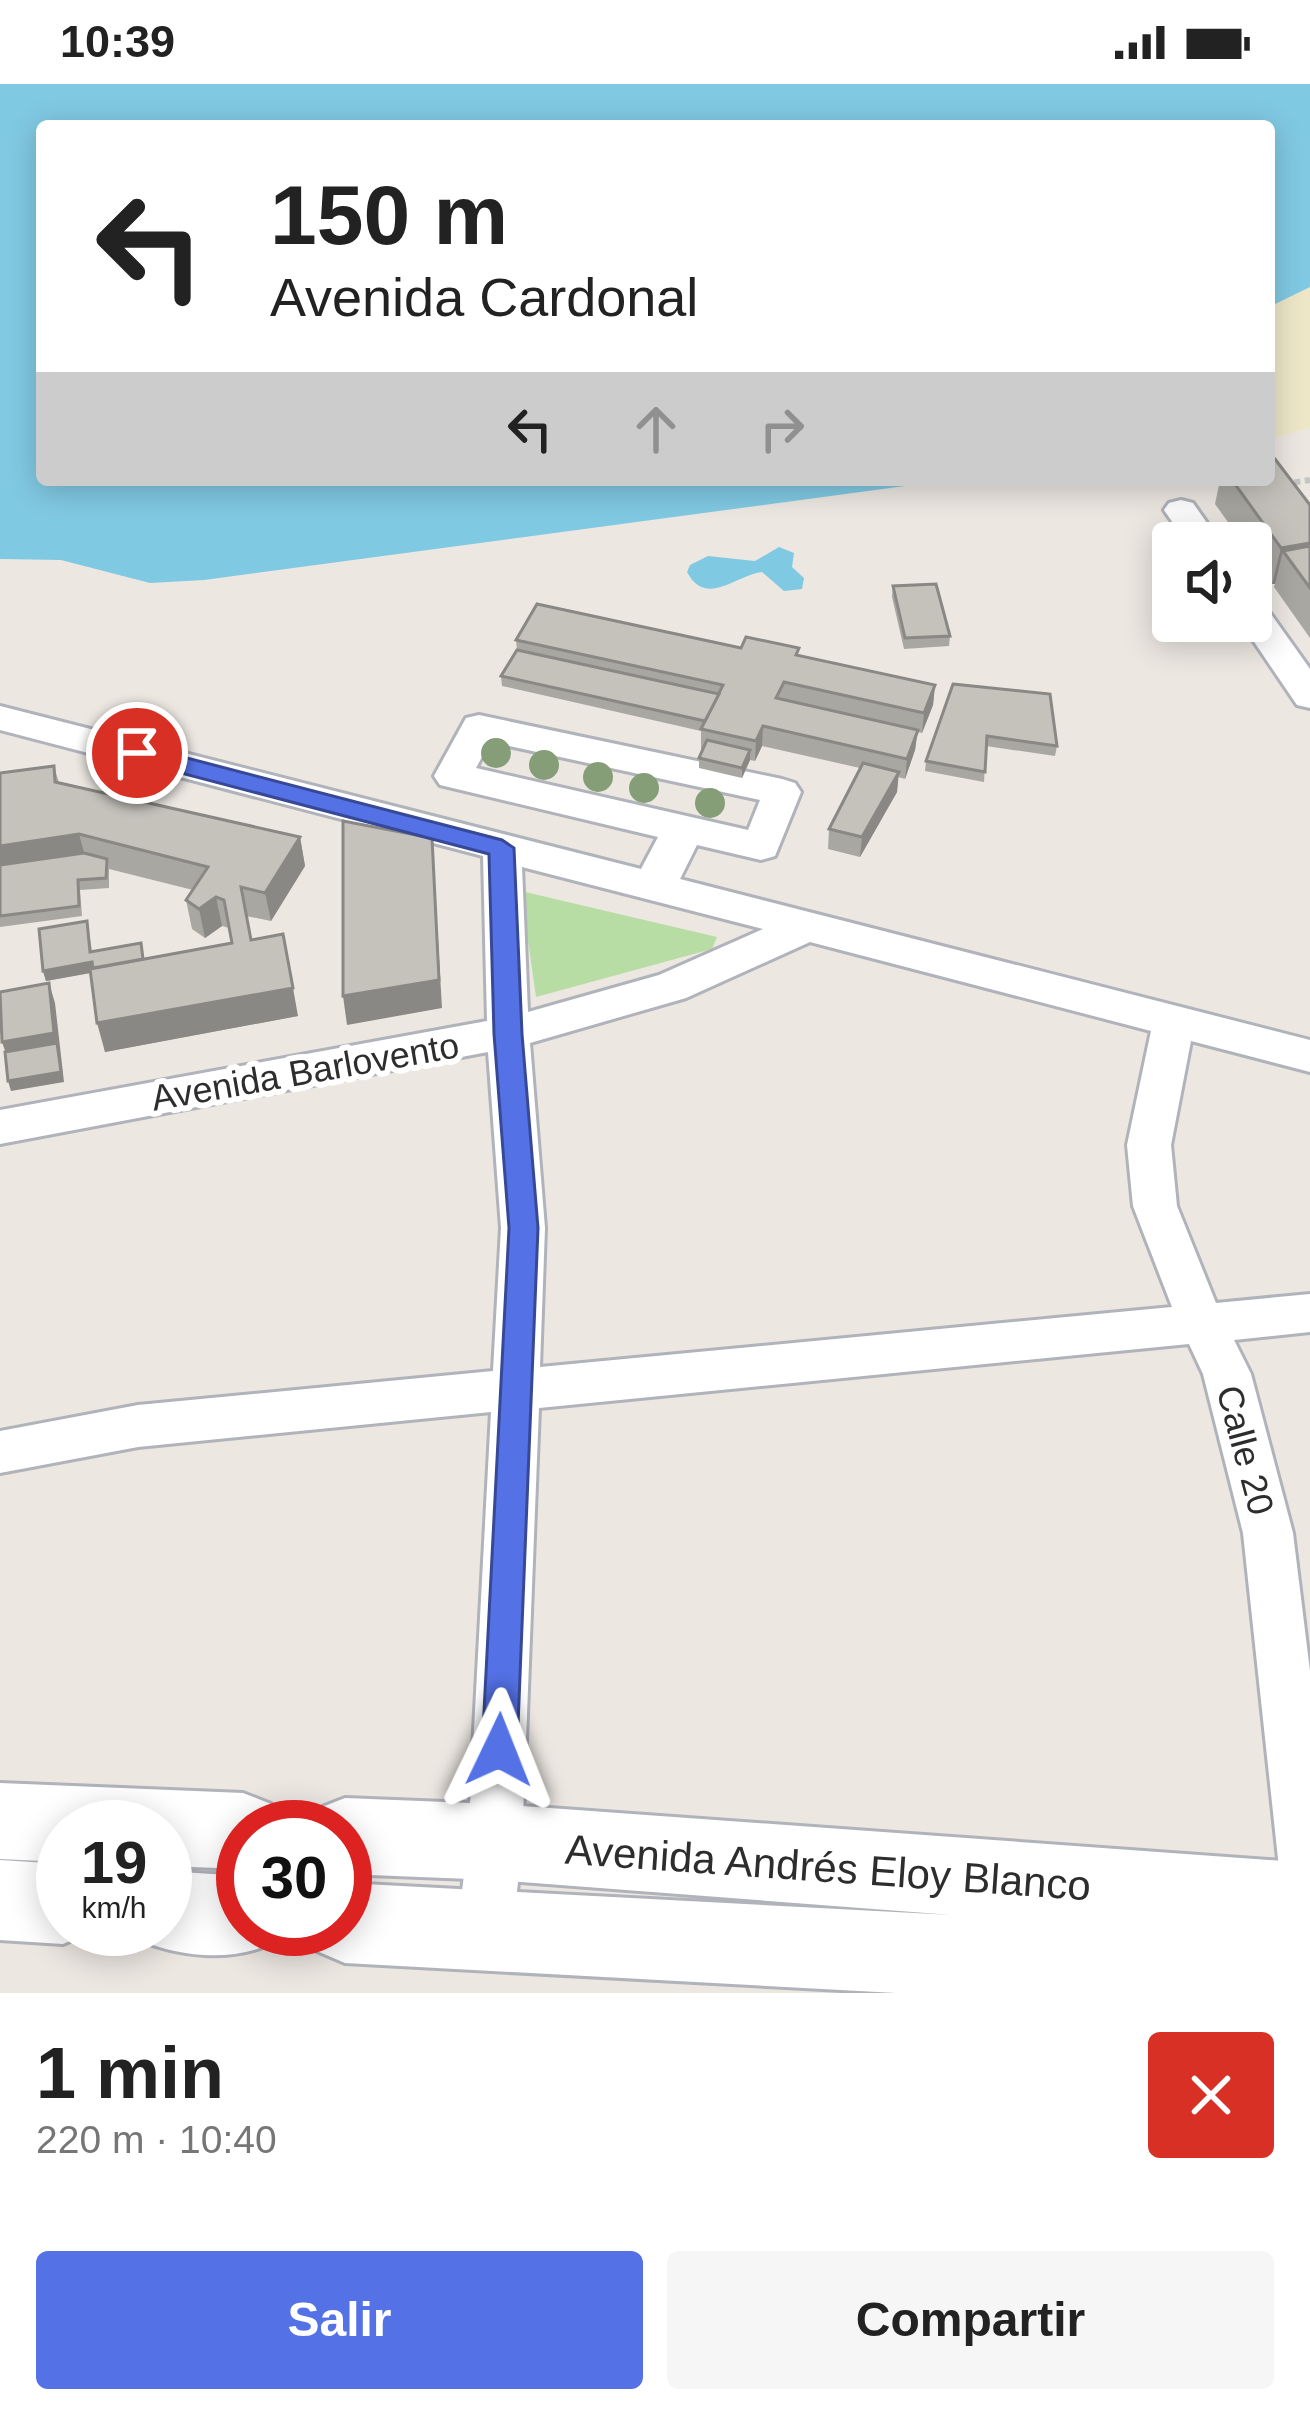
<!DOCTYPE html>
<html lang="es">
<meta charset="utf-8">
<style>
:root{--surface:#fff;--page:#f6f6f6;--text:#222;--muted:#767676;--accent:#5471e6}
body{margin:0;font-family:Helvetica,sans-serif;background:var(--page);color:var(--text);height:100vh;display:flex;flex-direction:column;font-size:45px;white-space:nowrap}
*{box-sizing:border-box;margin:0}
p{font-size:39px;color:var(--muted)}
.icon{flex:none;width:66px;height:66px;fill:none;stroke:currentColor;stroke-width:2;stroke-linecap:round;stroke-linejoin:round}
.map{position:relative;height:1909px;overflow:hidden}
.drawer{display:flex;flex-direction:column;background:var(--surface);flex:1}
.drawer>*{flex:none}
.top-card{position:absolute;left:36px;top:36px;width:1239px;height:366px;border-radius:12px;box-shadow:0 6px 30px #0003;background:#fff;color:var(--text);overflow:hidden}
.tools{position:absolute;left:1152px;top:438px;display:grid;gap:24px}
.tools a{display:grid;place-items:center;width:120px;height:120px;border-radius:12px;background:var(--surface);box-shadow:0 6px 30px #0003;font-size:60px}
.speed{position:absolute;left:36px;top:1716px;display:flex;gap:24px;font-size:60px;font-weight:700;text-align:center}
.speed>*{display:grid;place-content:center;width:156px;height:156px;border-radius:50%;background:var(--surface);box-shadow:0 6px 30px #0003;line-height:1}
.speed small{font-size:30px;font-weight:400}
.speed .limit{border:18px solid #d22;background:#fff;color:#111}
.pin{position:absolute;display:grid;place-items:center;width:102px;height:102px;color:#fff;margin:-51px;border:6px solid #fff;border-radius:50%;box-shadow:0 3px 12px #0007}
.me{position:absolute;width:132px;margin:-66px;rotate:2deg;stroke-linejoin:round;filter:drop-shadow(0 0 9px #0008)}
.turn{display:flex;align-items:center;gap:42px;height:252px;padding:0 36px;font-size:54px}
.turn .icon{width:156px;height:156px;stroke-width:2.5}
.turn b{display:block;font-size:84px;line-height:102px}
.lanes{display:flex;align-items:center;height:114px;padding:0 36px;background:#0003;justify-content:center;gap:60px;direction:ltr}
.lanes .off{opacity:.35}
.round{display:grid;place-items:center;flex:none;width:126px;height:126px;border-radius:12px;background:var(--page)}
.head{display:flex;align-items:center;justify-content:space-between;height:204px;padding:0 36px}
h1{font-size:72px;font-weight:700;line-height:90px}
.button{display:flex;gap:24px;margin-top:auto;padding:24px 36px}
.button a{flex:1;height:138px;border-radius:12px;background:var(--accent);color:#fff;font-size:48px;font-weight:700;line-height:138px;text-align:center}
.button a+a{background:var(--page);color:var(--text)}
.status{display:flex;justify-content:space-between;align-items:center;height:84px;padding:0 60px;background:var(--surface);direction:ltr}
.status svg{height:33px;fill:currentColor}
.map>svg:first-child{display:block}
.green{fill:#b8dda4}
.sand{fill:#ede7c8}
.water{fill:#80c9e2}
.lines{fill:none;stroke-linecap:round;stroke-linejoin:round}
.minor-casing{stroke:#b1b3bb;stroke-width:6}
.secondary-casing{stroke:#b1b3bb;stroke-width:6}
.path{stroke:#c4c4c4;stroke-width:6;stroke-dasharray:6 4.5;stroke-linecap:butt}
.minor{fill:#fff;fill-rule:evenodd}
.secondary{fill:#fff;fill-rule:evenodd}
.tree{fill:#859e78}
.wall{fill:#a9a7a2}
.shaded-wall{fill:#8a8884}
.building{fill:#c5c2bc;stroke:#8a8884;stroke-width:3}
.route{fill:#5471e6;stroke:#374996;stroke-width:3}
.labels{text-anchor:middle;stroke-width:12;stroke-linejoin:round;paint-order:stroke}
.street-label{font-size:36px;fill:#2d2d2d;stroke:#fff}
.near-street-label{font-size:42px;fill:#2d2d2d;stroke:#fff}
</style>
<div class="status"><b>10:39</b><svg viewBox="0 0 49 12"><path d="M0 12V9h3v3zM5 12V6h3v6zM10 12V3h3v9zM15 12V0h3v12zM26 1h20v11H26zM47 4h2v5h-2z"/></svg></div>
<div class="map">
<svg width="1310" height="1909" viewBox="0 0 1310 1909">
<rect width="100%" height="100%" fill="#ece7e1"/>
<!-- green -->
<polygon class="green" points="521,807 717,853 712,865 536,913"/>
<!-- sand -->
<polygon class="sand" points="1310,203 1310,344 1269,355 1269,223"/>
<!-- water -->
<g class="water">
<polygon points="0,0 1310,0 1310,203 1269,223 1269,42 42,42 42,396 918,396 905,402 204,496 150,499 61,476 0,475"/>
<path d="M779,463L794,469L792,483L804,494L802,505L784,507L762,488C736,491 706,524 687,488L690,481L708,472L755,477Z"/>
</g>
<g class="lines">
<defs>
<g id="minor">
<polygon points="1181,416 1193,419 1221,459 1187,459 1164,426 1169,419"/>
<polygon points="1251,516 1263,519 1310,585 1310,624 1297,621 1240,537 1251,537"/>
<path d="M0,622L641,785L658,753L440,701L434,692L466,634L479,631L782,695L795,699L801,708L775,772L761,776L697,761L680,795L1310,956V988L1191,957L1171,1061L1177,1122L1216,1219L1310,1210V1248L1234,1256L1251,1290L1293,1449L1310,1587V1840L1290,1832L1282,1812L1243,1449L1203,1290L1189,1260L539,1324L522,1758L513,1848L505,1868L485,1876L465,1868L457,1848L468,1758L491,1328L138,1363L0,1389V1347L138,1321L493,1287L501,1144L488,968L0,1060V1026L487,937L483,772L0,646ZM490,658L760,716L748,746L476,684ZM522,783L763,845L659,891L528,928ZM810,858L1151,947L1127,1061L1133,1122L1172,1223L540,1283L545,1144L530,959L686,914Z"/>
</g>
<g id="secondary">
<polygon points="0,1699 243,1709 271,1720 280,1743 243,1743 243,1785 165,1782 165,1743 63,1743 63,1778 0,1775"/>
<polygon points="345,1714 495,1720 1310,1779 1310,1909 896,1909 345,1879 317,1867 308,1845 345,1845 345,1799 952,1831 495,1796 345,1790 345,1743 310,1743 317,1725"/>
<polygon points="0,1776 63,1780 63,1845 91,1848 63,1860 0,1856"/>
<path d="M165,1787L243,1792V1845H278L271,1860C229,1878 179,1873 137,1855L133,1845H165Z"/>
</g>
</defs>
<!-- minor casing -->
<use href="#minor" class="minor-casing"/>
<!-- secondary casing -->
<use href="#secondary" class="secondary-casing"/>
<!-- path -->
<polyline class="path" points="1284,400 1310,396"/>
<!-- minor -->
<use href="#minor" class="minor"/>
<!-- secondary -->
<use href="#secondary" class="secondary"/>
</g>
<!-- trees -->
<g class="tree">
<circle cx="496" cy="669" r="15"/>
<circle cx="544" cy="681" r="15"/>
<circle cx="598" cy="693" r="15"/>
<circle cx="644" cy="704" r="15"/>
<circle cx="710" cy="719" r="15"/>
</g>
<!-- wall -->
<g class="wall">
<polygon points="1220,396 1269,396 1310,421 1310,554 1274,503 1275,500 1272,500 1251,471 1251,459 1243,459 1215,420"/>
<polygon points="893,502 950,552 949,562 904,565 892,513"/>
<polygon points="516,556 741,564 799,571 935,601 933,621 922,649 917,648 915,666 905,695 898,693 897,708 860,773 828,765 829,745 860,684 762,662 755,677 750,676 742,694 699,684 699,674 703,665 701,665 701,647 502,602 501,592 517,566"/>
<polygon points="953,600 1057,662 1055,672 986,662 984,698 925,687 926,677"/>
<polygon points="54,682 59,699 300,753 305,782 271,837 246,832 251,856 298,932 105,968 91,889 46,897 43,887 87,837 92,867 144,875 232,859 229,844 222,842 205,854 192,845 186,816 193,806 109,785 109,804 80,806 82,832 0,843 0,689"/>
</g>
<!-- shaded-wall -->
<g class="shaded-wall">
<polygon points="1310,459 1310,494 1283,467 1275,500 1272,500 1281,464"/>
<polygon points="935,601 933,621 922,649 924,629"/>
<polygon points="763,642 762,662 755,677 756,657"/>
<polygon points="918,646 915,666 905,695 907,675"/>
<polygon points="750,666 750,676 742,694 742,684"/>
<polygon points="899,688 897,708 860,773 862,753"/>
<polygon points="79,750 87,779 0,792 0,762"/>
<polygon points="300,753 305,782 271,837 265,809"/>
<polygon points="432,754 442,924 347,941 343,912"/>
<polygon points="216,813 222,842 205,854 199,825"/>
<polygon points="92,878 95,888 46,897 43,887"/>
<polygon points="49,899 55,919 64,998 11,1007 8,997 9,978 2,958"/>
<polygon points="293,904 298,932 105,968 97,939"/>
</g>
<!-- building -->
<g class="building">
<polygon points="1275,375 1310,421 1310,459 1281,464 1232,396 1269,396 1269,376"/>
<polygon points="1310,462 1310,504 1283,467"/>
<polygon points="936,500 950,552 905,554 893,502"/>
<polygon points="537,520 741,564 746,553 799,564 796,571 935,601 924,629 784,598 776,614 918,646 907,675 763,642 756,657 701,645 723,601 516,556"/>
<polygon points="517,566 719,610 705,637 501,592"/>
<polygon points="953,600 1050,610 1057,662 987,652 985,688 926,677"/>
<polygon points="707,656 750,666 742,684 699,674"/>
<polygon points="863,679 899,688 862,753 829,745"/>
<polygon points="54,682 55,698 300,753 265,809 241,803 251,856 283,850 293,904 97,939 90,885 232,859 224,816 216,813 199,825 186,816 208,783 79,750 0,762 0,689"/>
<polygon points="343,737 432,754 439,896 343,912"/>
<polygon points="84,769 107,775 106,794 78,796 79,822 0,832 0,781"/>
<polygon points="87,837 90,868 141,859 143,875 93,884 92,878 43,887 39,845"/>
<polygon points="49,899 54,949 2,958 0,908"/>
<polygon points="57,959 61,988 8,997 5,968"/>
</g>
<!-- route -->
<polygon class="route" points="137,661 502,756 514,764 522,950 538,1144 517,1666 511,1678 499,1683 487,1678 482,1666 509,1144 494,950 489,770 128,675 125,669"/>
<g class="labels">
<!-- street labels -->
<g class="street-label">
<text transform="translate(305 987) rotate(-10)" y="13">Avenida Barlovento</text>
<text transform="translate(1246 1366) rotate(75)" y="13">Calle 20</text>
</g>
<!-- near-street labels -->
<g class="near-street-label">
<text transform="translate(828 1783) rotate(4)" y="15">Avenida Andrés Eloy Blanco</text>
</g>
</g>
</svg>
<div class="tools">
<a><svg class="icon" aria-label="sound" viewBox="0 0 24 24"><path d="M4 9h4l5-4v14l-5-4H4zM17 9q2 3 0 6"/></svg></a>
</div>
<div class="speed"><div>19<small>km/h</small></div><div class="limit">30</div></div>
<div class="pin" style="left:137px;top:669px;background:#d93025"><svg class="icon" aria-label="arrive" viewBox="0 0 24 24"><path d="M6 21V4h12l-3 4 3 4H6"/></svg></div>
<svg class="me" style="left:499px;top:1666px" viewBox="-20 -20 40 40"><path d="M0-17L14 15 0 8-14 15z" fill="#5471e6" stroke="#fff" stroke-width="4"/></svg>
<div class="top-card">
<div class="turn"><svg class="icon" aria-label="left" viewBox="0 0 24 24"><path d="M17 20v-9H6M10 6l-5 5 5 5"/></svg><div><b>150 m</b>Avenida Cardonal</div></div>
<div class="lanes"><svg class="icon" aria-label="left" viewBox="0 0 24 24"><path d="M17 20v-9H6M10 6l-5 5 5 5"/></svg><svg class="icon off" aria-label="ahead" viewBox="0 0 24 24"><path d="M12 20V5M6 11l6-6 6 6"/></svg><svg class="icon off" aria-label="right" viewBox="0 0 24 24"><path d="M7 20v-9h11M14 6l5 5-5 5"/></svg></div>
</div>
</div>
<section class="drawer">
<div class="head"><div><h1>1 min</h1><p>220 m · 10:40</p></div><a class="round" style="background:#d93025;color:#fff"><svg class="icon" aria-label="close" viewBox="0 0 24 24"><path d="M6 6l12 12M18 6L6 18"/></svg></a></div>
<div class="button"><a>Salir</a><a>Compartir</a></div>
</section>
